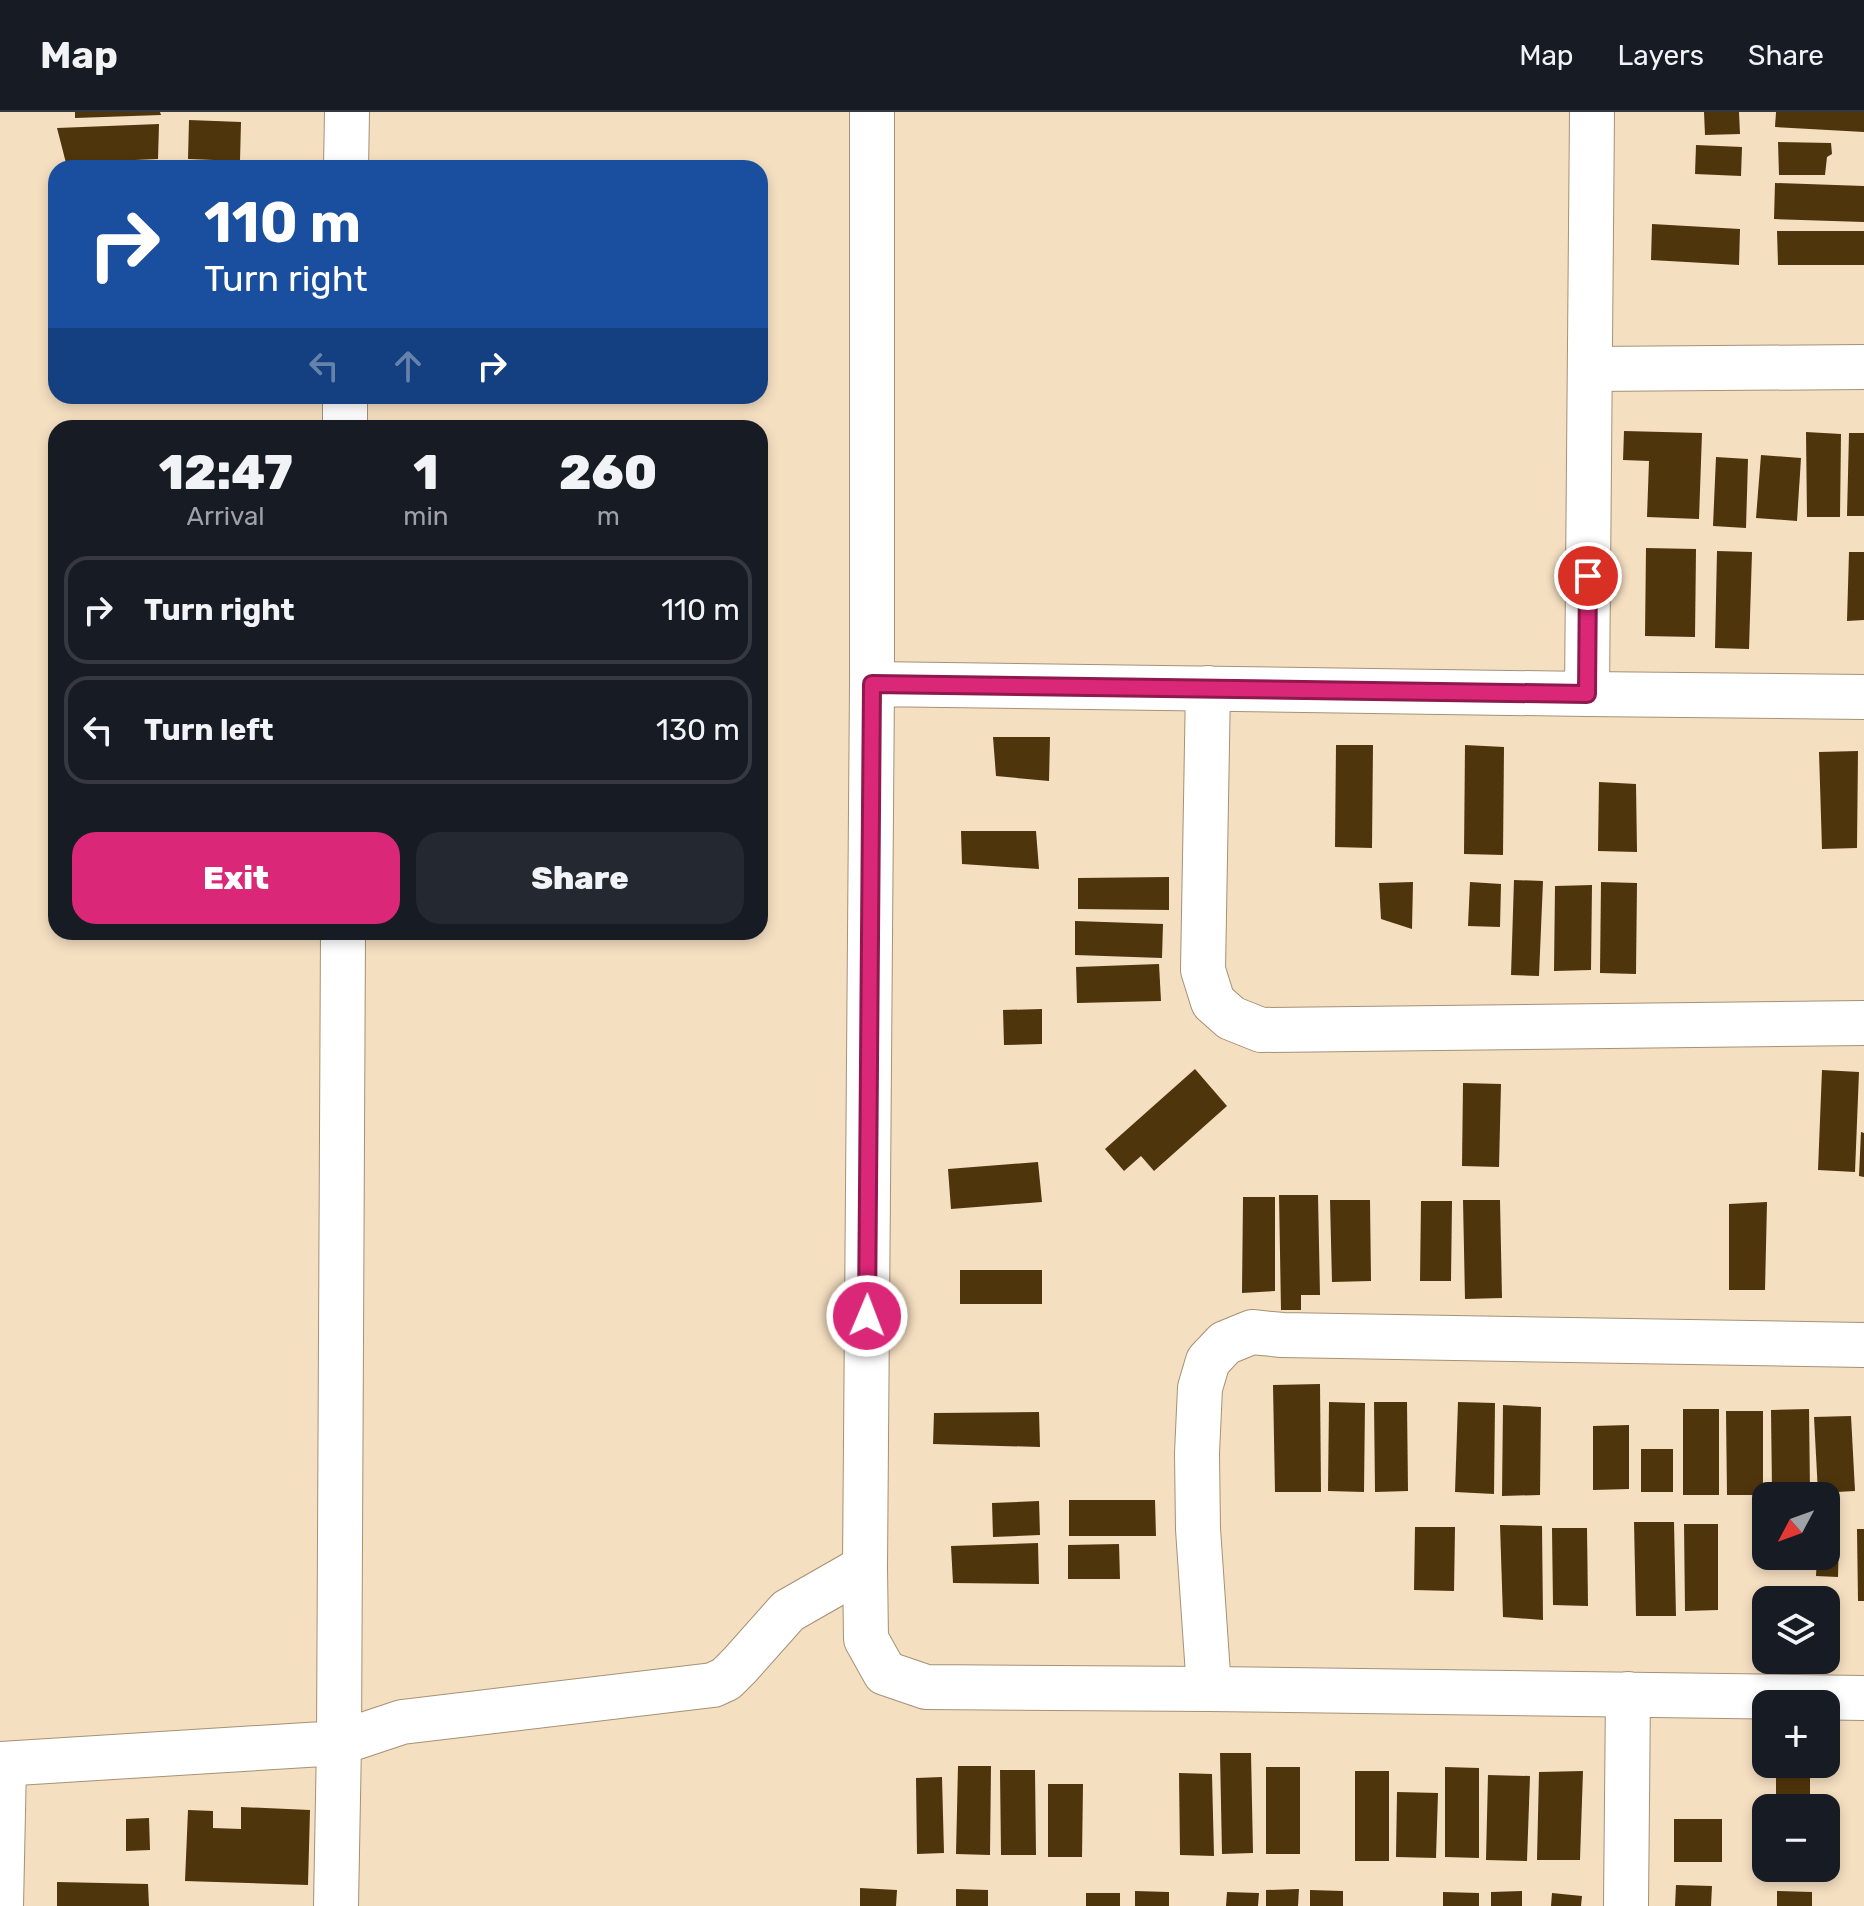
<!DOCTYPE html>
<meta charset="utf-8">
<style>
:root{--surface:#171b24;--page:#242831;--text:#f1f3f6;--muted:#9ea1a6;--line:#363941;--accent:#db2777}
body{margin:0;font-family:Rubik,sans-serif;background:var(--page);color:var(--text);height:100vh;display:flex;flex-direction:column;font-size:30px;white-space:nowrap}
*{box-sizing:border-box;margin:0}
p{font-size:26px;color:var(--muted)}
.icon{flex:none;width:44px;height:44px;fill:none;stroke:currentColor;stroke-width:2;stroke-linecap:round;stroke-linejoin:round}
.map{position:relative;flex:1;overflow:hidden}
.drawer{position:absolute;left:48px;top:308px;width:720px;height:520px;display:flex;flex-direction:column;background:var(--surface);border-radius:24px;box-shadow:0 4px 12px #0003}
.drawer>*{flex:none}
.hud{position:absolute;left:48px;top:48px;width:720px;height:244px;border-radius:24px;box-shadow:0 4px 12px #0003;background:#1a4fa0;color:#fff;overflow:hidden}
.needle{width:52px;rotate:229deg}
.fabs{position:absolute;left:1752px;top:1370px;display:grid;gap:16px}
.fabs a{display:grid;place-items:center;width:88px;height:88px;border-radius:16px;background:var(--surface);box-shadow:0 4px 12px #0003;font-size:40px}
.pin{position:absolute;display:grid;place-items:center;width:68px;height:68px;color:#fff;margin:-34px;border:4px solid #fff;border-radius:50%;box-shadow:0 2px 8px #0007}
.me{position:absolute;width:88px;margin:-44px;rotate:1deg;stroke-linejoin:round;filter:drop-shadow(0 0 6px #0008)}
.turn{display:flex;align-items:center;gap:28px;height:168px;padding:0 24px;font-size:36px}
.turn .icon{width:104px;height:104px;stroke-width:2.5}
.turn b{display:block;font-size:56px;line-height:68px}
.lanes{display:flex;align-items:center;height:76px;padding:0 24px;background:#0003;justify-content:center;gap:40px;direction:ltr}
.lanes .off{opacity:.35}
.eta{display:flex;justify-content:space-evenly;align-items:center;height:136px;text-align:center}
.eta b{font-size:48px;font-weight:800;line-height:56px}
.primary-button{display:flex;gap:16px;margin-top:auto;padding:16px 24px}
.primary-button a{flex:1;height:92px;border-radius:24px;background:var(--accent);color:#fff;font-size:32px;font-weight:800;line-height:92px;text-align:center}
.primary-button a+a{background:var(--page);color:var(--text)}
ul{padding:0;list-style:none}
li{display:flex;align-items:center;gap:24px;height:108px;margin:0 16px 12px;padding:0 8px;border:4px solid var(--line);border-radius:24px}
li div{flex:1}
li b{display:block;font-size:30px}
li em{font-style:normal}
header{display:flex;align-items:center;gap:48px;box-sizing:border-box;height:112px;padding:0 40px;background:var(--surface);border-bottom:2px solid var(--line)}
header strong{font-size:38px}
nav{display:flex;gap:44px;margin-inline-start:auto;font-size:28px}
.map>svg:first-child{display:block}
.building{fill:#4f350b}
.lines{fill:none;stroke-linecap:round;stroke-linejoin:round}
.minor-casing{stroke:#a69176;stroke-width:46}
.minor{stroke:#fff;stroke-width:44}
.route-casing{stroke:#8e194d;stroke-width:20}
.route{stroke:#db2777;stroke-width:14}
</style>
<header>
<strong>Map</strong>
<nav><a>Map</a><a>Layers</a><a>Share</a></nav>
</header>
<div class="map">
<svg width="1864" height="1794" viewBox="0 0 1864 1794">
<rect width="100%" height="100%" fill="#f5dfc1"/>
<!-- building -->
<g class="building">
<polygon points="75,0 160,0 161,3 75,6"/>
<polygon points="1704,0 1739,0 1740,22 1705,23"/>
<polygon points="1776,0 1864,0 1864,20 1775,15"/>
<polygon points="189,8 241,10 240,49 188,47"/>
<polygon points="159,12 158,47 66,51 57,16"/>
<polygon points="1778,30 1831,31 1832,42 1827,45 1825,63 1779,63"/>
<polygon points="1696,33 1742,35 1741,64 1695,62"/>
<polygon points="195,51 223,54 223,56 194,56"/>
<polygon points="1775,71 1864,74 1864,110 1774,107"/>
<polygon points="1652,112 1740,117 1739,153 1651,148"/>
<polygon points="1777,119 1864,119 1864,153 1778,153"/>
<polygon points="1624,319 1702,321 1699,407 1647,405 1649,349 1623,348"/>
<polygon points="1806,320 1841,322 1840,405 1807,405"/>
<polygon points="1849,321 1864,321 1864,404 1847,404"/>
<polygon points="1761,343 1801,346 1797,409 1756,406"/>
<polygon points="1716,345 1748,347 1746,416 1713,414"/>
<polygon points="1646,436 1696,437 1695,525 1645,524"/>
<polygon points="1717,439 1752,440 1749,537 1715,536"/>
<polygon points="1849,440 1864,440 1864,508 1847,509"/>
<polygon points="993,625 1050,625 1049,669 996,664"/>
<polygon points="1336,633 1373,633 1372,736 1335,735"/>
<polygon points="1465,633 1504,635 1503,743 1464,742"/>
<polygon points="1858,639 1857,736 1822,737 1819,640"/>
<polygon points="1599,670 1636,672 1637,740 1598,739"/>
<polygon points="961,719 1036,719 1039,757 962,752"/>
<polygon points="1169,765 1169,798 1078,797 1078,766"/>
<polygon points="1514,768 1543,769 1539,864 1511,863"/>
<polygon points="1413,770 1412,817 1381,807 1379,771"/>
<polygon points="1470,770 1501,772 1500,815 1468,814"/>
<polygon points="1601,770 1637,771 1636,862 1600,861"/>
<polygon points="1592,773 1591,858 1554,859 1555,774"/>
<polygon points="1075,809 1163,812 1162,846 1075,843"/>
<polygon points="1159,852 1161,889 1077,891 1076,855"/>
<polygon points="1042,897 1042,932 1004,933 1003,898"/>
<polygon points="1195,957 1227,994 1154,1059 1141,1044 1124,1059 1105,1037"/>
<polygon points="1822,958 1859,960 1855,1060 1818,1058"/>
<polygon points="1463,971 1501,972 1499,1055 1462,1054"/>
<polygon points="1861,1020 1864,1021 1864,1065 1859,1064"/>
<polygon points="1038,1050 1042,1090 951,1097 948,1057"/>
<polygon points="1279,1083 1318,1083 1320,1183 1301,1183 1301,1198 1281,1198"/>
<polygon points="1243,1085 1275,1085 1275,1179 1242,1181"/>
<polygon points="1330,1088 1370,1088 1371,1169 1332,1170"/>
<polygon points="1463,1088 1500,1088 1502,1186 1465,1187"/>
<polygon points="1421,1089 1452,1089 1451,1169 1420,1169"/>
<polygon points="1767,1090 1765,1178 1729,1178 1729,1092"/>
<rect x="960" y="1158" width="82" height="34"/>
<polygon points="1320,1272 1321,1380 1275,1380 1273,1273"/>
<polygon points="1329,1290 1365,1291 1364,1380 1328,1379"/>
<polygon points="1374,1290 1407,1290 1408,1379 1375,1380"/>
<polygon points="1458,1290 1495,1291 1494,1382 1455,1380"/>
<polygon points="1503,1293 1541,1295 1540,1383 1502,1384"/>
<rect x="1683" y="1297" width="36" height="86"/>
<polygon points="1809,1297 1810,1380 1772,1380 1771,1298"/>
<polygon points="1726,1299 1763,1299 1763,1383 1727,1383"/>
<polygon points="1039,1300 1040,1335 933,1332 934,1301"/>
<polygon points="1851,1304 1855,1379 1818,1381 1814,1305"/>
<polygon points="1629,1313 1629,1377 1593,1378 1593,1314"/>
<rect x="1641" y="1337" width="32" height="43"/>
<polygon points="1069,1388 1155,1388 1156,1424 1069,1424"/>
<polygon points="1039,1389 1040,1423 993,1425 992,1391"/>
<polygon points="1634,1410 1674,1410 1676,1504 1636,1504"/>
<polygon points="1684,1412 1718,1412 1718,1498 1685,1499"/>
<polygon points="1500,1413 1542,1414 1543,1508 1503,1505"/>
<polygon points="1415,1415 1455,1415 1454,1479 1414,1478"/>
<polygon points="1552,1416 1587,1416 1588,1494 1553,1493"/>
<polygon points="1857,1417 1864,1417 1864,1489 1858,1489"/>
<polygon points="1826,1422 1839,1423 1838,1465 1816,1464 1817,1444 1826,1444"/>
<polygon points="1038,1431 1039,1472 953,1471 951,1434"/>
<polygon points="1119,1432 1120,1467 1068,1467 1068,1433"/>
<polygon points="1220,1641 1251,1641 1253,1741 1222,1742"/>
<polygon points="958,1654 991,1654 990,1743 956,1742"/>
<rect x="1266" y="1655" width="34" height="87"/>
<polygon points="1445,1655 1479,1656 1479,1746 1445,1745"/>
<rect x="1776" y="1657" width="34" height="39"/>
<polygon points="1000,1658 1035,1658 1036,1743 1001,1743"/>
<rect x="1355" y="1659" width="34" height="90"/>
<polygon points="1583,1659 1580,1748 1537,1748 1539,1660"/>
<polygon points="1179,1661 1212,1662 1214,1744 1180,1743"/>
<polygon points="1488,1663 1530,1664 1527,1749 1486,1748"/>
<polygon points="942,1665 944,1741 917,1742 916,1666"/>
<polygon points="1048,1672 1083,1672 1082,1745 1048,1745"/>
<polygon points="1397,1680 1438,1681 1436,1746 1396,1745"/>
<polygon points="241,1695 310,1698 308,1773 185,1769 188,1698 213,1699 213,1716 241,1717"/>
<polygon points="149,1706 150,1738 126,1739 126,1707"/>
<rect x="1674" y="1707" width="48" height="43"/>
<polygon points="57,1770 148,1772 149,1794 57,1794"/>
<polygon points="1676,1773 1712,1774 1711,1794 1675,1794"/>
<polygon points="860,1776 897,1778 896,1794 860,1794"/>
<polygon points="956,1777 988,1778 988,1794 956,1794"/>
<polygon points="1299,1777 1298,1794 1266,1794 1266,1778"/>
<polygon points="1310,1778 1343,1779 1343,1794 1310,1794"/>
<polygon points="1135,1779 1169,1780 1169,1794 1135,1794"/>
<polygon points="1522,1779 1522,1794 1491,1794 1491,1780"/>
<polygon points="1777,1779 1812,1780 1812,1794 1777,1794"/>
<polygon points="1227,1780 1259,1781 1258,1794 1226,1794"/>
<polygon points="1443,1780 1479,1781 1479,1794 1443,1794"/>
<rect x="1086" y="1781" width="34" height="13"/>
<polygon points="1552,1781 1582,1784 1581,1794 1551,1794"/>
</g>
<g class="lines">
<defs>
<g id="minor">
<polyline points="872,0 872,572"/>
<polyline points="1592,0 1587,582 872,572 865,1455 866,1527 885,1561 926,1575 1209,1577 1864,1586"/>
<polyline points="346,56 347,0"/>
<polyline points="1590,257 1864,255"/>
<polyline points="345,316 345,284"/>
<polyline points="1208,576 1203,858 1213,890 1231,906 1261,918 1864,911"/>
<polyline points="1587,582 1864,585"/>
<polyline points="1209,1577 1198,1417 1197,1341 1200,1276 1208,1249 1225,1231 1252,1220 1282,1223 1864,1233"/>
<polyline points="0,1652 339,1631 343,820"/>
<polyline points="1,1794 4,1652"/>
<polyline points="336,1794 339,1631 402,1610 713,1573 726,1567 740,1553 788,1499 865,1455"/>
<polyline points="1626,1794 1628,1582"/>
</g>
</defs>
<!-- minor casing -->
<use href="#minor" class="minor-casing"/>
<!-- minor -->
<use href="#minor" class="minor"/>
</g>
<g class="lines">
<defs>
<polyline id="route" points="867,1204 872,572 1587,582 1588,464"/>
</defs>
<!-- route casing -->
<use href="#route" class="route-casing"/>
<!-- route -->
<use href="#route" class="route"/>
</g>
</svg>
<div class="fabs">
<a><svg class="needle" viewBox="-14 -14 28 28"><path d="M0-13l5 13h-10z" fill="#e53935"/><path d="M0 13l5-13h-10z" fill="#9ea1a6"/></svg></a>
<a><svg class="icon" aria-label="layers" viewBox="0 0 24 24"><path d="M12 4l9 5-9 5-9-5zM3 14l9 5 9-5"/></svg></a>
<a>+</a>
<a>−</a>
</div>
<div class="pin" style="left:1588px;top:464px;background:#d93025"><svg class="icon" aria-label="arrive" viewBox="0 0 24 24"><path d="M6 21V4h12l-3 4 3 4H6"/></svg></div>
<svg class="me" style="left:867px;top:1204px" viewBox="-20 -20 40 40"><circle r="17" fill="#db2777" stroke="#fff" stroke-width="3"/><path d="M0-11L8 9 0 5-8 9z" fill="#fff"/></svg>
<div class="hud">
<div class="turn"><svg class="icon" aria-label="right" viewBox="0 0 24 24"><path d="M7 20v-9h11M14 6l5 5-5 5"/></svg><div><b>110 m</b>Turn right</div></div>
<div class="lanes"><svg class="icon off" aria-label="left" viewBox="0 0 24 24"><path d="M17 20v-9H6M10 6l-5 5 5 5"/></svg><svg class="icon off" aria-label="ahead" viewBox="0 0 24 24"><path d="M12 20V5M6 11l6-6 6 6"/></svg><svg class="icon" aria-label="right" viewBox="0 0 24 24"><path d="M7 20v-9h11M14 6l5 5-5 5"/></svg></div>
</div>
<section class="drawer">
<div class="eta">
<div><b>12:47</b><p>Arrival</p></div>
<div><b>1</b><p>min</p></div>
<div><b>260</b><p>m</p></div>
</div>
<ul>
<li><svg class="icon" aria-label="right" viewBox="0 0 24 24"><path d="M7 20v-9h11M14 6l5 5-5 5"/></svg><div><b>Turn right</b></div><em>110 m</em></li>
<li><svg class="icon" aria-label="left" viewBox="0 0 24 24"><path d="M17 20v-9H6M10 6l-5 5 5 5"/></svg><div><b>Turn left</b></div><em>130 m</em></li>
</ul>
<div class="primary-button"><a>Exit</a><a>Share</a></div>
</section>
</div>
